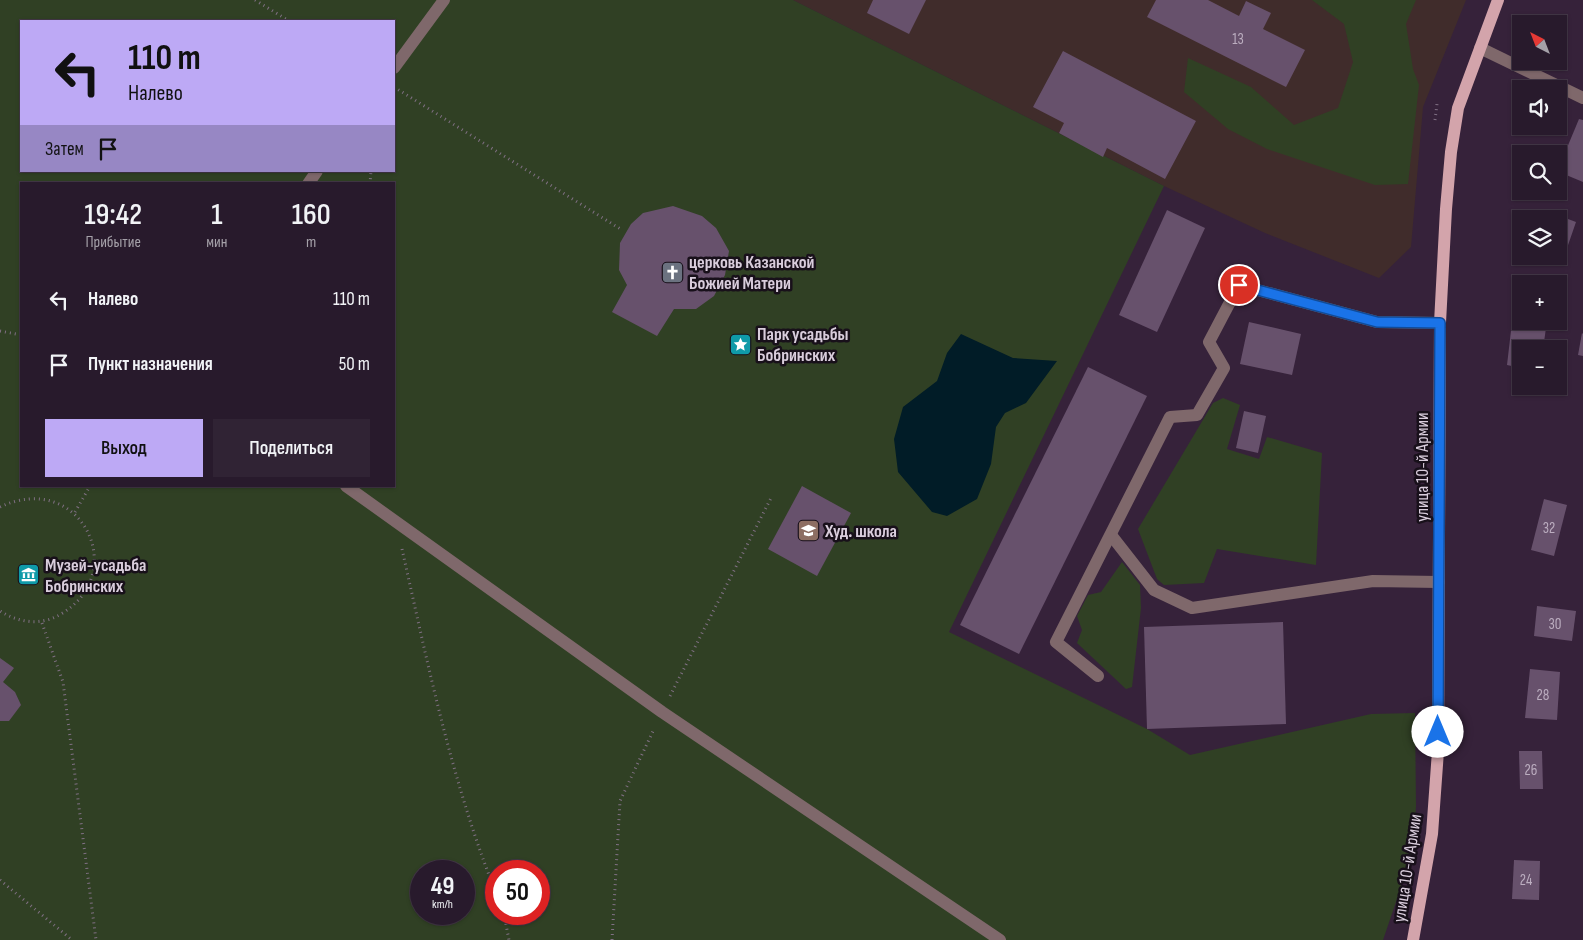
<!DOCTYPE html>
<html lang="ru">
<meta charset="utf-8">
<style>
:root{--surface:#281a2c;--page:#302334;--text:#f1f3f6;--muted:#a5a1a9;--line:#443848;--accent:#bda9f5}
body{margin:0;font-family:"Sofia Sans Condensed",sans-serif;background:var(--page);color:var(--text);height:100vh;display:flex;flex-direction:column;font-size:19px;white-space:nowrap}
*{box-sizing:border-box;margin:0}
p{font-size:16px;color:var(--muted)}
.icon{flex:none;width:28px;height:28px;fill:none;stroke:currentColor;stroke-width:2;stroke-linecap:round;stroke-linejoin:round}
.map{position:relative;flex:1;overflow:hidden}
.panel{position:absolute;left:20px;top:182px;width:375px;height:305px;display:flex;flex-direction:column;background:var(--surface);border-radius:0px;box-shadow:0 1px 4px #0004,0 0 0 1px var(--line)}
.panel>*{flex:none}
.banner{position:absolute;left:20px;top:20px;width:375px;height:152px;border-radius:0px;box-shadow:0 1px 4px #0004,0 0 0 1px var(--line);background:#bda9f5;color:#111;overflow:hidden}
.needle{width:32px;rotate:318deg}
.fabs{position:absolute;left:1512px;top:15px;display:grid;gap:10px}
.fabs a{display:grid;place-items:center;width:55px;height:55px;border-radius:0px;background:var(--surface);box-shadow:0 1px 4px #0004,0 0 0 1px var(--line);font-size:25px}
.speed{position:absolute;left:410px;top:860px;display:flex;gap:10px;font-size:25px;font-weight:700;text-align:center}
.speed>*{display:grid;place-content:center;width:65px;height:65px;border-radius:50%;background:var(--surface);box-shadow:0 1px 4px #0004,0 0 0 1px var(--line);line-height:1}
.speed small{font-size:12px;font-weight:400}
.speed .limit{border:8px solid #d22;background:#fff;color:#111}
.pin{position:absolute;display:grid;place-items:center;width:42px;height:42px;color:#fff;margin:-21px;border:2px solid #fff;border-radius:50%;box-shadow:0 1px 5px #0007}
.me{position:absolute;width:55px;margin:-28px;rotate:0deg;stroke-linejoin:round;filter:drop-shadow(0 0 4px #0008)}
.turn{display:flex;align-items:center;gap:18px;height:105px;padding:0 25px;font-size:22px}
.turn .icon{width:65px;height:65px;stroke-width:2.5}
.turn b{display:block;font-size:35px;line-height:42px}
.then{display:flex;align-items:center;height:48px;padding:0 25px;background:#0003;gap:10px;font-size:19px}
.eta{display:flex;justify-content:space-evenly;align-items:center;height:85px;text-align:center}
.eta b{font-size:30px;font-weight:600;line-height:35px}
.cta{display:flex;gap:10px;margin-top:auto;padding:10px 25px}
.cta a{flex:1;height:58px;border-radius:0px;background:var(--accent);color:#111;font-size:20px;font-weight:600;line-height:58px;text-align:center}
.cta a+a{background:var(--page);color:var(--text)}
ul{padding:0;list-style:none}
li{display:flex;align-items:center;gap:15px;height:65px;padding:0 25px}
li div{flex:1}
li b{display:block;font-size:19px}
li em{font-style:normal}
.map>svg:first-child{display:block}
.medical{fill:#402c2b}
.green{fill:#304024;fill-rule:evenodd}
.water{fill:#011c27}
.building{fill:#67516c}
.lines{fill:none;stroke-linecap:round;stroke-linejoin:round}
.path{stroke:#807084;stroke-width:3;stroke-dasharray:1 4;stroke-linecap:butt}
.minor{stroke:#7f686b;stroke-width:12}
.major{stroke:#d3a4ab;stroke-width:12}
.route-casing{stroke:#114b97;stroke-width:12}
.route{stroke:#1a73e8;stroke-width:9}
.labels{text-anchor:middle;stroke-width:5;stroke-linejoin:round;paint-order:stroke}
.number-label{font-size:15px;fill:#bcaec0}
.poi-label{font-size:18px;font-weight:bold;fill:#d9cddc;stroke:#18101a;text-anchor:start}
.street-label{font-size:18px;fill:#d9cddc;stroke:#18101a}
</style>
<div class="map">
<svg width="1583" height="940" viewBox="0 0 1583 940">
<rect width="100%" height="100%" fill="#36223a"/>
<!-- medical -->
<polygon class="medical" points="793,0 1466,0 1423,107 1411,247 1379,278 1265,233 1164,186"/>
<!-- green -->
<g class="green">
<path d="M0,0H793L1164,186L949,632L1147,729L1190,755L1371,714L1415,713L1416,806L1413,852L1383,940H0ZM21,21H394V171H21ZM21,184H394V486H21ZM421,871H464V914H421ZM496,871H539V914H496Z"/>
<polygon points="1312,0 1416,0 1406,24 1413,69 1419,85 1408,184 1375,185 1267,149 1228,129 1184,92 1188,58 1251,87 1294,125 1338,108 1353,62 1344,24"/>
<polygon points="1223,398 1240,405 1227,449 1259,459 1267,437 1322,453 1316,565 1217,549 1204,583 1164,585 1157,579 1138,529 1213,403"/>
<polygon points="1122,562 1140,585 1141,608 1132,687 1126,689 1077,643 1082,630 1077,616 1088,595 1101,592"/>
</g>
<!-- water -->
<polygon class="water" points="961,334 1013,358 1057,361 1026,403 1005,413 996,427 991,464 977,499 947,516 932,512 898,472 894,439 903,407 937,381 947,353"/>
<!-- building -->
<g class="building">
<polygon points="873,0 926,0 909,34 867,13"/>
<polygon points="1156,0 1208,0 1239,16 1246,1 1271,13 1263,29 1305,50 1286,87 1147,17"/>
<polygon points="1063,51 1196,121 1165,179 1107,148 1103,157 1059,133 1064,123 1033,107"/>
<polygon points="1579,119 1583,120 1583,182 1559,172 1559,167"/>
<polygon points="673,206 702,216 716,228 729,251 725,275 714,296 696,309 674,309 657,336 612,312 627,285 619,270 620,243 631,224 643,213"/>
<polygon points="1167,210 1205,228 1157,332 1119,315"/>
<polygon points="1544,210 1576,222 1566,251 1559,248 1559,219 1541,219"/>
<polygon points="1514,305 1521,306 1521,321 1547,321 1543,349 1521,349 1521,368 1507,365"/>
<polygon points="1249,322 1301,334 1292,375 1240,364"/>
<polygon points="1582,333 1583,334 1583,356 1578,355"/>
<polygon points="1088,367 1147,396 1019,654 960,625"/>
<polygon points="1244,411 1266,416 1258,453 1236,448"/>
<polygon points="802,486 851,513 817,576 768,549"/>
<polygon points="1544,499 1567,505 1554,556 1531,550"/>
<polygon points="1537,606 1576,611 1572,641 1534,636"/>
<polygon points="1283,622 1286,724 1147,729 1144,627"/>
<polygon points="0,658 14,668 3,682 15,692 21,705 9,721 0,721"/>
<polygon points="1530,669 1560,672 1557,720 1525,718"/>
<polygon points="1519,751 1542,751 1543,789 1520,789"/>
<polygon points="1514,860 1540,861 1539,900 1512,899"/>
</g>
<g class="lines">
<!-- path -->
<g class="path">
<polyline points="255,0 289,21"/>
<polyline points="394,87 622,230"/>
<polyline points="1435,120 1437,104"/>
<polyline points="370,184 371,171"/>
<polyline points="0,331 21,335"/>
<path d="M0,507C81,469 131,573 61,614C41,626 19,623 0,611"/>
<polyline points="75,512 90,486"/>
<path d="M402,549C428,665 452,783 496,893"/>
<polyline points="42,623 63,682 96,940"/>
<polyline points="670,696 771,498"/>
<polyline points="0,880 72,940"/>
<polyline points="504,914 509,940"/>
<polyline points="612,940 620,801 654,729"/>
</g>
<!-- minor -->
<g class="minor">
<polyline points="1480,48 1583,98"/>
<polyline points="394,68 444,0"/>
<polyline points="308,184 317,171"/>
<polyline points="346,486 662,712 1000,940"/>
<polyline points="1111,535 1154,590 1192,608 1373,581 1439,582"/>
<polyline points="1098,676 1056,642 1170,417 1197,415 1224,368 1209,342 1239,285 1377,322 1440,323"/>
</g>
<!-- major -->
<polyline class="major" points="1413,940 1432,834 1438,751 1440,323 1446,209 1451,152 1458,108 1498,0"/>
</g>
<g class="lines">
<defs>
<polyline id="route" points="1239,285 1377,322 1440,323 1438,732"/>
</defs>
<!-- route casing -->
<use href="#route" class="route-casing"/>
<!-- route -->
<use href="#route" class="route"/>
</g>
<!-- icons -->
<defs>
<symbol id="church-square" viewBox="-11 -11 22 22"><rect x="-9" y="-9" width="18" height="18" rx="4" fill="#6b7280" stroke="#18101a"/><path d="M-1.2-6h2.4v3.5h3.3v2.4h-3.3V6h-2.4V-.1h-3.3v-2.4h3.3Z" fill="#fff"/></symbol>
<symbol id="sight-square" viewBox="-11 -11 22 22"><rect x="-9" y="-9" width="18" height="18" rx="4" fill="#0f9aa8" stroke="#18101a"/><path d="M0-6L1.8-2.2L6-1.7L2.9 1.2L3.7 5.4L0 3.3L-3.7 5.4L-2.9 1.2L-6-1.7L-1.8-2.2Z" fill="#fff"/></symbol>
<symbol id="school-square" viewBox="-11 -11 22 22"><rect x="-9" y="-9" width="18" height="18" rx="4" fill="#8d6e63" stroke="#18101a"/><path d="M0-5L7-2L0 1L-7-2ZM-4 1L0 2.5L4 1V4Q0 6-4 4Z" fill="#fff"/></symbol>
<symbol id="museum-square" viewBox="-11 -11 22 22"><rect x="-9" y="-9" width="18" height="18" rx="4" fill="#0f9aa8" stroke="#18101a"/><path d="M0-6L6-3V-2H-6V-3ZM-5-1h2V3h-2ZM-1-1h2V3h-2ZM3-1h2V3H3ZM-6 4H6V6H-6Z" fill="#fff"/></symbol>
</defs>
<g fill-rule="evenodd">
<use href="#church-square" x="660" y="260" width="25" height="25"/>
<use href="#sight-square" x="728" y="332" width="25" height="25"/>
<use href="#school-square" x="796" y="518" width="25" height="25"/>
<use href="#museum-square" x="16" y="562" width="25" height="25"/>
</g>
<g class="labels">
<!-- number labels -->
<g class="number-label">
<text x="1238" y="44">13</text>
<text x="1549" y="533">32</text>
<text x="1555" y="629">30</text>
<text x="1543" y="700">28</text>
<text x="1531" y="775">26</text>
<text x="1526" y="885">24</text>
</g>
<!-- poi labels -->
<g class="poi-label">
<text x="689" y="268">церковь Казанской<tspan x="689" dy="21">Божией Матери</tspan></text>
<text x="757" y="340">Парк усадьбы<tspan x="757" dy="21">Бобринских</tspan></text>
<text x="825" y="537">Худ. школа</text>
<text x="45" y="571">Музей-усадьба<tspan x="45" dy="21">Бобринских</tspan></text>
</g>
<!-- street labels -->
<g class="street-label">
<text transform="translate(1422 467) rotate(-90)" y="6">улица 10-й Армии</text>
<text transform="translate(1407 868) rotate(-81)" y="6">улица 10-й Армии</text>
</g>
</g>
</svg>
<div class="fabs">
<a><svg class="needle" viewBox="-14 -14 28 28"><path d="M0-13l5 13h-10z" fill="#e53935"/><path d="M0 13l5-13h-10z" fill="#a5a1a9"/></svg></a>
<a><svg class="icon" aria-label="sound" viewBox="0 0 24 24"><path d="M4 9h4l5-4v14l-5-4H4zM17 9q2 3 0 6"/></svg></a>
<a><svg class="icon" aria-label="search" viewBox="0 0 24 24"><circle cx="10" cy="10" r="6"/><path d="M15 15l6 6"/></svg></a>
<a><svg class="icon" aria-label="layers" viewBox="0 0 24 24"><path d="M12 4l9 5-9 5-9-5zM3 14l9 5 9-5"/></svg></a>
<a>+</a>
<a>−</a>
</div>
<div class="speed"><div>49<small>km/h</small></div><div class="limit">50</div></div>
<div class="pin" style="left:1239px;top:285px;background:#d93025"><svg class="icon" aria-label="arrive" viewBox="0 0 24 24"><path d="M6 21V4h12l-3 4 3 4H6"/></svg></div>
<svg class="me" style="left:1438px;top:732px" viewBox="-20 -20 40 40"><circle r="19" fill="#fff"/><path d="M0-13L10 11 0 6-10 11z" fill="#1a73e8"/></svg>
<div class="banner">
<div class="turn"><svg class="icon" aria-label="left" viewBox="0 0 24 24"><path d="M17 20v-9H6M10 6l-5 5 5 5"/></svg><div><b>110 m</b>Налево</div></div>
<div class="then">Затем<svg class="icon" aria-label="arrive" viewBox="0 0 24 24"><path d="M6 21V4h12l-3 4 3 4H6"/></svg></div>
</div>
<section class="panel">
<div class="eta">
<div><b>19:42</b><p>Прибытие</p></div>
<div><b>1</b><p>мин</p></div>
<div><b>160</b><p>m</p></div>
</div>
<ul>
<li><svg class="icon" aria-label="left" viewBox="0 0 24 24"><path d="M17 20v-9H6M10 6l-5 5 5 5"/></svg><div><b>Налево</b></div><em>110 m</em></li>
<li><svg class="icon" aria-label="arrive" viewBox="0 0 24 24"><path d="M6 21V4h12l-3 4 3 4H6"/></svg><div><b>Пункт назначения</b></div><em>50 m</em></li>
</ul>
<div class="cta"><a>Выход</a><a>Поделиться</a></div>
</section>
</div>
